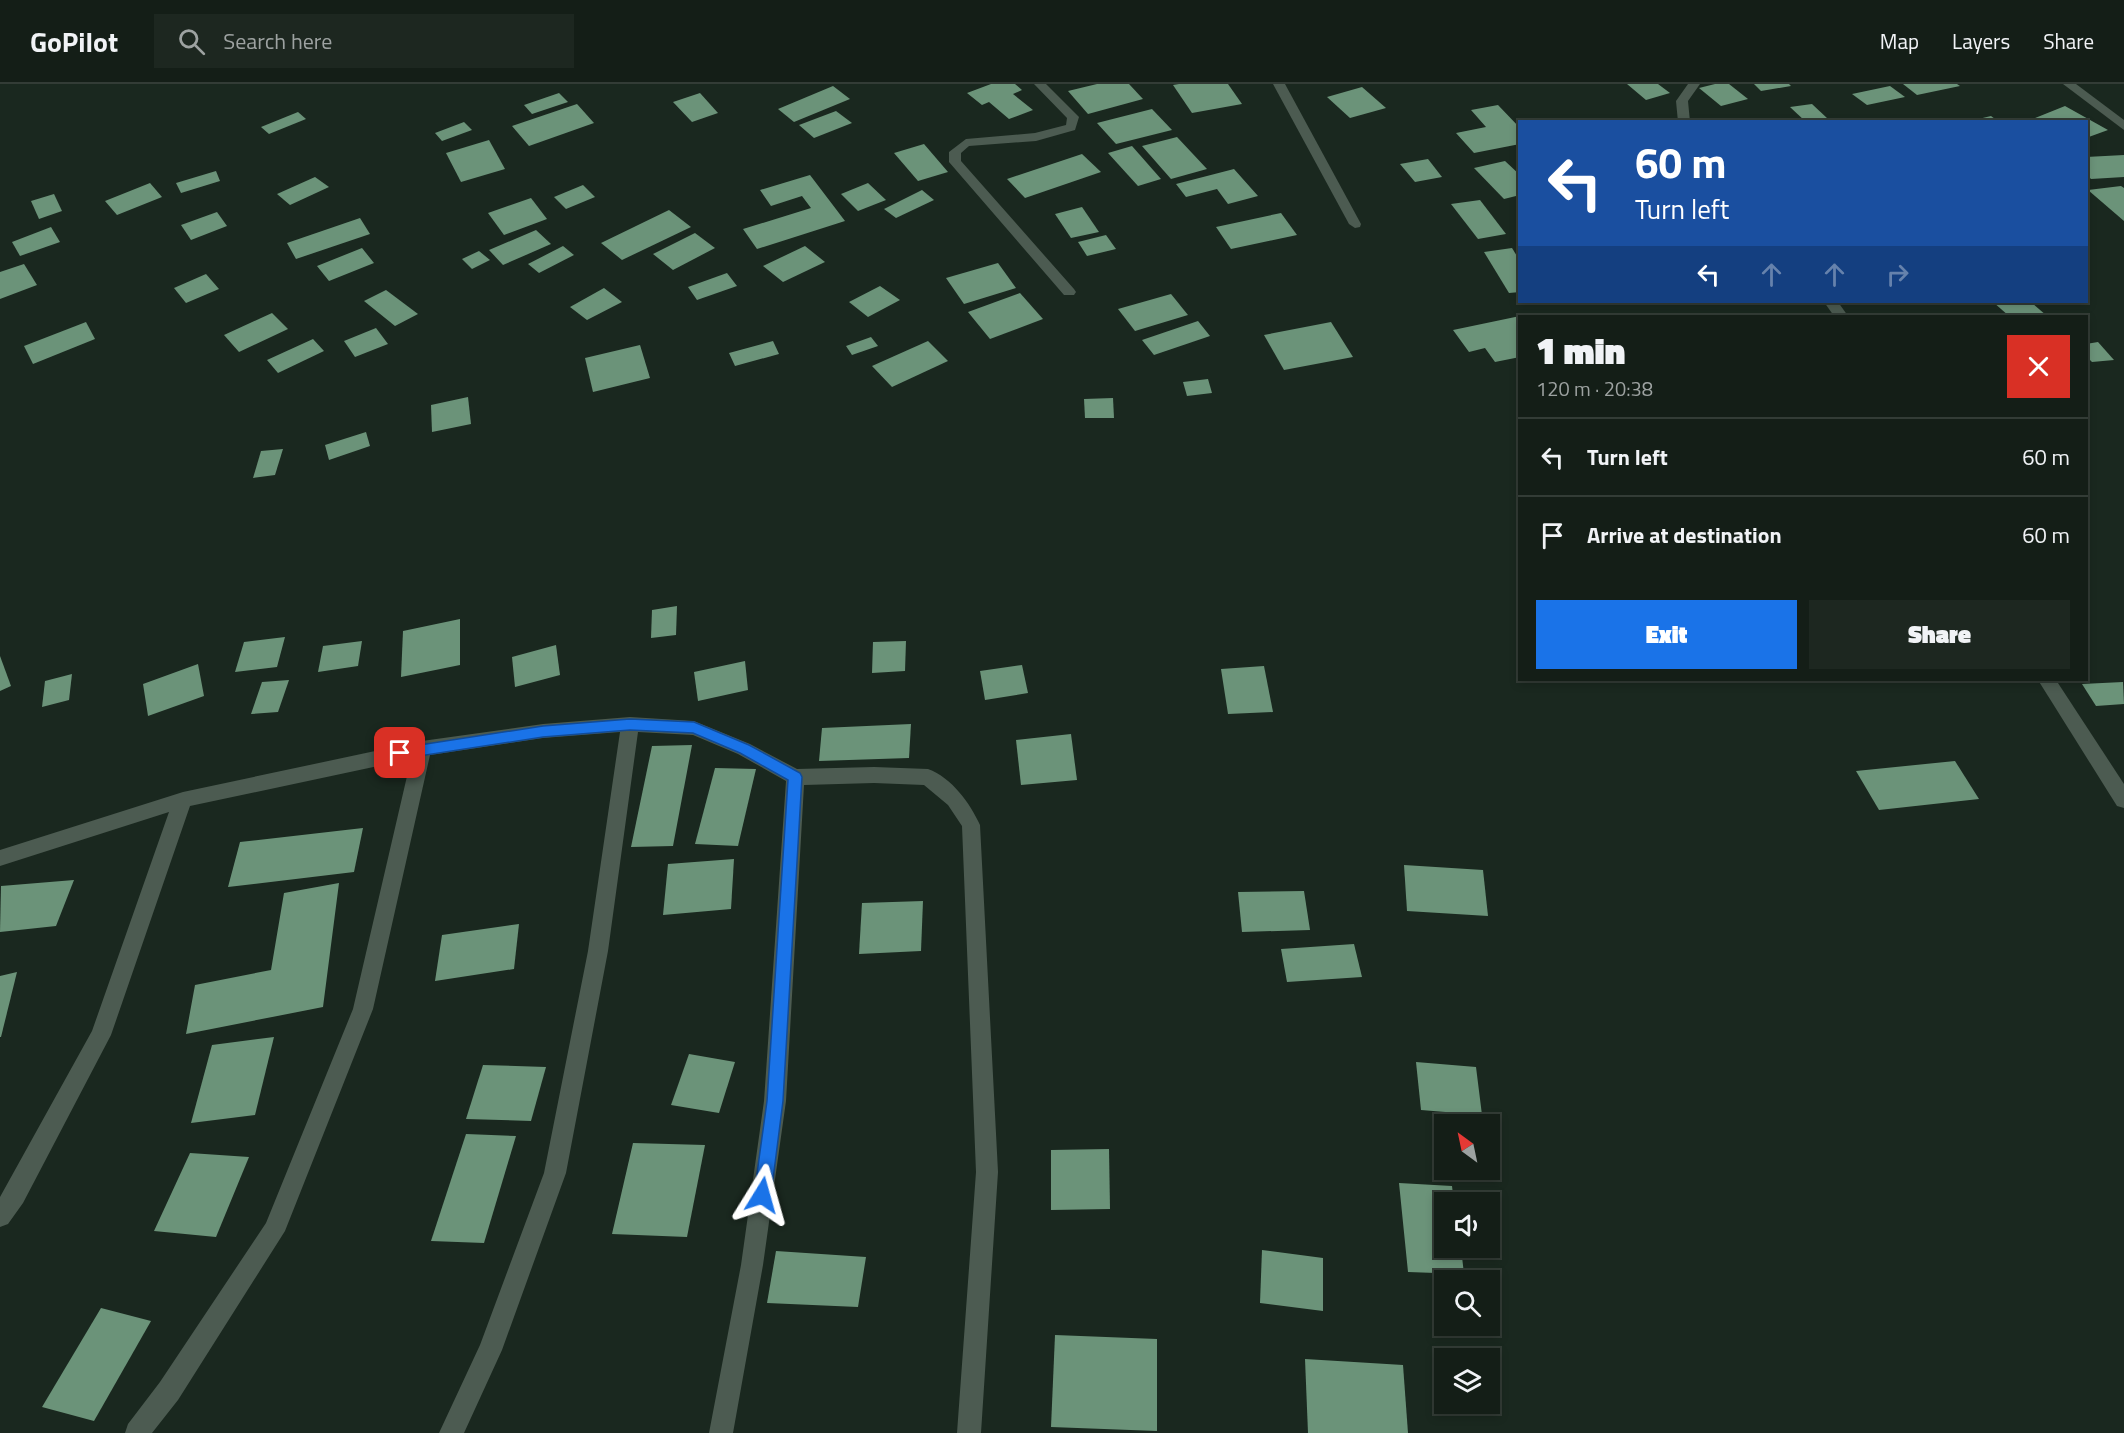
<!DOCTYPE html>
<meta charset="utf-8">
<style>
:root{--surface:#141e17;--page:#1d2720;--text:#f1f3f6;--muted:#9da2a1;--line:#333c36;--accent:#1a73e8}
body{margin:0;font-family:"Titillium Web",sans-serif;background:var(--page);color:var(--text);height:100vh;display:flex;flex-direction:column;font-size:22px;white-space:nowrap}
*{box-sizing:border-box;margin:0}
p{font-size:20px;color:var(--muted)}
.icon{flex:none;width:33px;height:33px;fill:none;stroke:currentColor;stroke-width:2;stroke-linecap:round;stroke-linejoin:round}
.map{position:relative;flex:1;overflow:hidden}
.sheet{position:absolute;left:1518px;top:231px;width:570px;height:366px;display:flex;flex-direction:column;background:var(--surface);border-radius:0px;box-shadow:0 3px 9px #0003,0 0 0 2px var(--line)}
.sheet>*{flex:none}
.guide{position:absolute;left:1518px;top:36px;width:570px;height:183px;border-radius:0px;box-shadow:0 3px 9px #0003,0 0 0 2px var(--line);background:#1a4fa0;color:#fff;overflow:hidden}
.needle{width:39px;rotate:327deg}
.fabs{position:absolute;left:1434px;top:1030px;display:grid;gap:12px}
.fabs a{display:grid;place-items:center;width:66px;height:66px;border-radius:0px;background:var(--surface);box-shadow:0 3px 9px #0003,0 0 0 2px var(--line);font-size:30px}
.pin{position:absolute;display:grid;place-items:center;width:51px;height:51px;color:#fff;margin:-26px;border-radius:12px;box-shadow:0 3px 9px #0006}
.me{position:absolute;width:66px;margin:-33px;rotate:8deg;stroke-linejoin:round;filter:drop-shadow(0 0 4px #0008)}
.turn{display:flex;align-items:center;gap:21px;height:126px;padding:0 18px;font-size:27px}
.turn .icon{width:78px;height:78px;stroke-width:2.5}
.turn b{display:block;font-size:42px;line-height:51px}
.lanes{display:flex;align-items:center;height:57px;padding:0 18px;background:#0003;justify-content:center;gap:30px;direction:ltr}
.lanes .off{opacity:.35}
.round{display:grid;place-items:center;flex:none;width:63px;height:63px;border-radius:0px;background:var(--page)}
.summary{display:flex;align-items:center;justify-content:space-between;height:102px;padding:0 18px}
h1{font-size:36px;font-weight:800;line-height:45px}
.button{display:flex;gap:12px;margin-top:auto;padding:12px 18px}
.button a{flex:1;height:69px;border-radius:0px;background:var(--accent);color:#fff;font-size:24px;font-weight:800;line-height:69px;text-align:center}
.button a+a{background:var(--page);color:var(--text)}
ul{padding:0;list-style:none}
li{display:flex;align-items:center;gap:18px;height:78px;padding:0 18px;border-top:2px solid var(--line)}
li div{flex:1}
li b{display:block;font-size:22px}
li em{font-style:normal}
header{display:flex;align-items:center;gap:36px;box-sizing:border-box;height:84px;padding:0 30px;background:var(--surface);border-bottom:2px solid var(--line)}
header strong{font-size:28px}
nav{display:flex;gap:33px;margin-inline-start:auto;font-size:21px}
.search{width:420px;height:54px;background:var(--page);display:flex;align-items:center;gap:15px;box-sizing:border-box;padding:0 21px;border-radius:0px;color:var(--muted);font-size:22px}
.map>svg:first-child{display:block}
.building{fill:#6b9379}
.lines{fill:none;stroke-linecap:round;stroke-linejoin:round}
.street{fill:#4c5b51;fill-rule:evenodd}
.route{fill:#1a73e8;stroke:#114b97;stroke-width:1.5}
</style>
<header>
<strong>GoPilot</strong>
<div class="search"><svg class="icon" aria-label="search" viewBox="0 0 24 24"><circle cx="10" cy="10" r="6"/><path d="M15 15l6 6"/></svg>Search here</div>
<nav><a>Map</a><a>Layers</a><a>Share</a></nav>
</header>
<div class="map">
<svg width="2124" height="1349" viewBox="0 0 2124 1349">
<rect width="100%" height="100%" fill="#1a281f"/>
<!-- building -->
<g class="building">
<polygon points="991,0 1015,0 1022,6 1013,10 1033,26 1009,35 989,18 982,21 967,9"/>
<polygon points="1097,0 1129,0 1143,15 1088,30 1068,7"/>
<polygon points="1179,0 1228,0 1242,20 1192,29 1173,1"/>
<polygon points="1627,0 1658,0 1670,9 1646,16"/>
<polygon points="1715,0 1729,0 1748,15 1721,22 1699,4"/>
<polygon points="1754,0 1789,0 1791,2 1761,7"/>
<polygon points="1903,0 1957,0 1960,2 1917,11"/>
<polygon points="833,2 850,15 794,38 778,25"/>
<polygon points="1890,2 1905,13 1867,21 1852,10"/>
<polygon points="1362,3 1386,24 1350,34 1327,13"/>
<polygon points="559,9 568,18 532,30 524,21"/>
<polygon points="700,9 718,29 692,38 673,18"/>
<polygon points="577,20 594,39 529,62 512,42"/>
<polygon points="1812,20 1828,35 1806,38 1790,23"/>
<polygon points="1498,21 1520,44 1520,60 1474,69 1456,49 1486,43 1471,26"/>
<polygon points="2065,22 2108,46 2086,54 2086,38 2025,38"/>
<polygon points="1152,25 1172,46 1116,60 1097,39"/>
<polygon points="836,27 852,39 814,54 799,41"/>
<polygon points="298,28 306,35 269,50 261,43"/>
<polygon points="1991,32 1999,38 1970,38 1970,37"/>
<polygon points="464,38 472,46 442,57 435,49"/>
<polygon points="1177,53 1207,85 1171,95 1142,62"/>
<polygon points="489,56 505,85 461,98 446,69"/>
<polygon points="924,60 948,88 918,97 894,69"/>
<polygon points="1132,62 1161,95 1138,102 1108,69"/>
<polygon points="1082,70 1101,88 1025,114 1007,95"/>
<polygon points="2124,71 2124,93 2091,95 2086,90 2086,73"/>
<polygon points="1428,75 1442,93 1415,98 1400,80"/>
<polygon points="1505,77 1520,91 1520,111 1504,115 1474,84"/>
<polygon points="1234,85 1258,112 1228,120 1217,105 1186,113 1176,100"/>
<polygon points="216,87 220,97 181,109 176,99"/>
<polygon points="810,91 845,137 757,165 743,145 811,124 802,112 771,122 760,106"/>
<polygon points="315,93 329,103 290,121 277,110"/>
<polygon points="150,99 162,113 117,131 105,117"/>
<polygon points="868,99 886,116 858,127 841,110"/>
<polygon points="583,101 595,113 566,125 554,113"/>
<polygon points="2121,102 2124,104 2124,137 2088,106"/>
<polygon points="922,106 934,116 896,134 884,125"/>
<polygon points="54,110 62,127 39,135 31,117"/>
<polygon points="531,114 547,135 504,151 488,129"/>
<polygon points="1480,116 1506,150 1478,155 1451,120"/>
<polygon points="1082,123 1099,148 1071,154 1055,130"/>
<polygon points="669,126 691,143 622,176 601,159"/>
<polygon points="217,128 227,142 191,156 181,141"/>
<polygon points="1281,129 1297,151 1231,165 1216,143"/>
<polygon points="360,134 370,150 296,175 287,159"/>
<polygon points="51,143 60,158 20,172 12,158"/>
<polygon points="536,146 551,160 503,181 489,166"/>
<polygon points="695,149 715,164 673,186 653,170"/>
<polygon points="1106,151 1116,165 1087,172 1078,158"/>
<polygon points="563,162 574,171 539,189 528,180"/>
<polygon points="805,162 825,178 783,198 763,182"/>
<polygon points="362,164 374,179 329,197 317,182"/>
<polygon points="1512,164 1520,177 1520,208 1509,209 1484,168"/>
<polygon points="479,167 490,176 472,185 462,175"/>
<polygon points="998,179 1016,204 964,220 946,194"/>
<polygon points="24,180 37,201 0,215 0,188"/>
<polygon points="727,189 737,202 697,216 688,203"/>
<polygon points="206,190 219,205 186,219 174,204"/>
<polygon points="880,202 900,216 868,233 849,218"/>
<polygon points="604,204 622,218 587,236 570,223"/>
<polygon points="386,206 418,230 395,242 364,217"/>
<polygon points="1020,209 1043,235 990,255 968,228"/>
<polygon points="1171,210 1188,231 1135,247 1118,225"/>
<polygon points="1993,218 2031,218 2047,232 2009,232"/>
<polygon points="272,229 288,245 239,268 224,251"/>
<polygon points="1520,232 1520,273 1495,278 1485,264 1469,268 1453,246"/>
<polygon points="1198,237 1210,252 1154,271 1142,256"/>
<polygon points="86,238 95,255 33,280 24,262"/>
<polygon points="1331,238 1353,273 1284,286 1264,251"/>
<polygon points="376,244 388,260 355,273 344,257"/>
<polygon points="871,253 878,262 852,271 846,262"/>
<polygon points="313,255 324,267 278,289 267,276"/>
<polygon points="773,257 779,270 735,282 729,269"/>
<polygon points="928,257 948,277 892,303 872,282"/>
<polygon points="2098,258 2114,276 2092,278 2086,272 2086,260"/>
<polygon points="640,261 650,294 593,308 585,274"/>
<polygon points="1208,295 1212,309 1187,312 1183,298"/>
<polygon points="468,313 471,340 432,348 431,321"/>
<polygon points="1113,314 1114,334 1085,334 1084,315"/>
<polygon points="366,348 370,362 329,376 325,361"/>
<polygon points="283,365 275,391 253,394 261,367"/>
<polygon points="677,522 676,551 651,554 652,526"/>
<polygon points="460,535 460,581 401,593 403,547"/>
<polygon points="285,553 277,583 235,588 244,558"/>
<polygon points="362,557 358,582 318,588 323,562"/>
<polygon points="906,557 905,587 872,589 873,558"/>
<polygon points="556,561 560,591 515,603 512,573"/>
<polygon points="0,572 11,602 0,607"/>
<polygon points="745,577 748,606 698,617 694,588"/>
<polygon points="198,580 204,612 148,632 143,600"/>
<polygon points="1022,581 1028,609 985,616 980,587"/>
<polygon points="1264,582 1273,628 1228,630 1221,585"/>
<polygon points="72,590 69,616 42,623 45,597"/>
<polygon points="289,596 278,628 251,630 262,598"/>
<polygon points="2123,598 2124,620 2096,622 2082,600"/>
<polygon points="911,640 909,674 819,677 822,644"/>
<polygon points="1071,650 1077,696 1021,701 1016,656"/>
<polygon points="692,661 673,762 631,763 652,662"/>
<polygon points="1955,677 1979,715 1879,726 1856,687"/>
<polygon points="715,684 756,685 738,762 695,760"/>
<polygon points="363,744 354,788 228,803 240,758"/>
<polygon points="734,775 731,825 663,831 668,780"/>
<polygon points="1404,781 1483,786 1488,832 1407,827"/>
<polygon points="74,796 56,842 0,848 1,802"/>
<polygon points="339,799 323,923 186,950 195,901 271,886 284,809"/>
<polygon points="1304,807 1310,846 1242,848 1238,808"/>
<polygon points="923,817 921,867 859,870 862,819"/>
<polygon points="519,840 514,885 435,897 442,851"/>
<polygon points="1354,860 1362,893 1287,898 1281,865"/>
<polygon points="17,888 1,953 0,953 0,892"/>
<polygon points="274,953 255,1031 191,1039 212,961"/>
<polygon points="689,970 735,978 719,1029 671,1021"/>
<polygon points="1416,978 1476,983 1482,1031 1421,1026"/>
<polygon points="483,981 546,983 531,1037 466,1035"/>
<polygon points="466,1050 516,1052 484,1159 431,1157"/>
<polygon points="633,1059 705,1061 687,1153 612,1150"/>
<polygon points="1109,1065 1110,1125 1051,1126 1051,1066"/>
<polygon points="190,1069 249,1073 216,1153 154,1147"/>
<polygon points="1399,1099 1452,1102 1454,1119 1444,1119 1444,1164 1461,1164 1464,1190 1408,1188"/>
<polygon points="1262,1166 1323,1174 1323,1227 1260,1219"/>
<polygon points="776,1167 866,1173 858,1223 767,1219"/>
<polygon points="101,1224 151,1237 94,1337 42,1323"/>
<polygon points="1055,1251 1157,1255 1157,1347 1051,1343"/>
<polygon points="1305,1275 1403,1281 1408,1349 1308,1349"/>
</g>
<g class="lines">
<!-- street -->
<g class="street">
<polygon points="1034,0 1046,0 1079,33 1075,46 1036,57 969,62 961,69 961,77 1074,205 1076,208 1074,211 1064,211 949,78 949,68 966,55 1035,49 1066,41 1067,34"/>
<polygon points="1273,0 1285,0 1361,140 1360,143 1355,144 1349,140"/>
<polygon points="1688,0 1700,0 1688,17 1690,38 1678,38 1676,17"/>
<polygon points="2063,0 2076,0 2124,36 2124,46"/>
<polygon points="1824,218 1838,218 1848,232 1834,232"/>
<polygon points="2038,596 2056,596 2124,700 2124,724 2117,722"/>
<path d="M630,633L694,637L750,660L797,685L874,683L928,685C952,694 970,719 980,741L998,1088L981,1349H957L976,1088L962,742L948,721L924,701L874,699L804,701L786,1017L763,1181L733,1349H709L741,1181L764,1017L786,697L738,670L693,651L638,648L608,867L566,1089L502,1266L464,1349H439L480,1261L544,1089L588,867L620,648L543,654L430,671L373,925L285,1147L178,1316L152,1349H125L128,1340L160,1298L266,1139L353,925L411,675L190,722L111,951L23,1119L8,1140L0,1143V1113L92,947L169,728L0,782V766L183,708L422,657L543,640Z"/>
</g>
</g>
<!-- route -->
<polygon class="route" points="630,635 694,638 749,661 800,689 802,693 783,1017 771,1111 768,1117 762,1119 756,1117 754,1111 767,1017 788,696 740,669 693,649 630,646 543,653 400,675 395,674 393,669 395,665 400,664 543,642"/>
</svg>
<div class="fabs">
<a><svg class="needle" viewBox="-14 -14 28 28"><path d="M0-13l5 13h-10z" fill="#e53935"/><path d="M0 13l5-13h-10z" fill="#9da2a1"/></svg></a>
<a><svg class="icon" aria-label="sound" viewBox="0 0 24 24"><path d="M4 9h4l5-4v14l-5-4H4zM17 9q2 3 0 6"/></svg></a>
<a><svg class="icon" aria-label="search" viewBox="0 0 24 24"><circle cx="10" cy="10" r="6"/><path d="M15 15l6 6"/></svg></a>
<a><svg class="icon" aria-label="layers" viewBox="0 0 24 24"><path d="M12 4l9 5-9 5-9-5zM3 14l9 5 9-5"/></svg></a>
</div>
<div class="pin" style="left:400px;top:669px;background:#d93025"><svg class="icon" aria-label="arrive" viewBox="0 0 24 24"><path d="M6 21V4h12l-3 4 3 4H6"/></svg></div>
<svg class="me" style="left:762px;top:1111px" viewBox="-20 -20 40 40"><path d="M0-17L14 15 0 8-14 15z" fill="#1a73e8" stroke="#fff" stroke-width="4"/></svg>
<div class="guide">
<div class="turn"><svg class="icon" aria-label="left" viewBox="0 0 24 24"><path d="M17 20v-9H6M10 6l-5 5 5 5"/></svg><div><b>60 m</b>Turn left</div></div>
<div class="lanes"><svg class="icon" aria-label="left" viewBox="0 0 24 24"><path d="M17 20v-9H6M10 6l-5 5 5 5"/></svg><svg class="icon off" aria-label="ahead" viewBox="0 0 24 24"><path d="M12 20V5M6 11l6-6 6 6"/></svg><svg class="icon off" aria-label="ahead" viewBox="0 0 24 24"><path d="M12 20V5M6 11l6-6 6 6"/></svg><svg class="icon off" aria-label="right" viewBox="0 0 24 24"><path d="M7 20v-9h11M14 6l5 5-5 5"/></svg></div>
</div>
<section class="sheet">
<div class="summary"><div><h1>1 min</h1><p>120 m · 20:38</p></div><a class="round" style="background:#d93025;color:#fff"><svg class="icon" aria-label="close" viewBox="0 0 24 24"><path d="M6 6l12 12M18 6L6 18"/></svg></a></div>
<ul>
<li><svg class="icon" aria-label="left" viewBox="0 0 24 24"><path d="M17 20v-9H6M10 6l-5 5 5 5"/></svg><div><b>Turn left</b></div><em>60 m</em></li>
<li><svg class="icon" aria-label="arrive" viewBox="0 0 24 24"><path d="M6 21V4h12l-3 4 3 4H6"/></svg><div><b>Arrive at destination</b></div><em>60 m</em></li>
</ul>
<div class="button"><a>Exit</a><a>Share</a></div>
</section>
</div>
